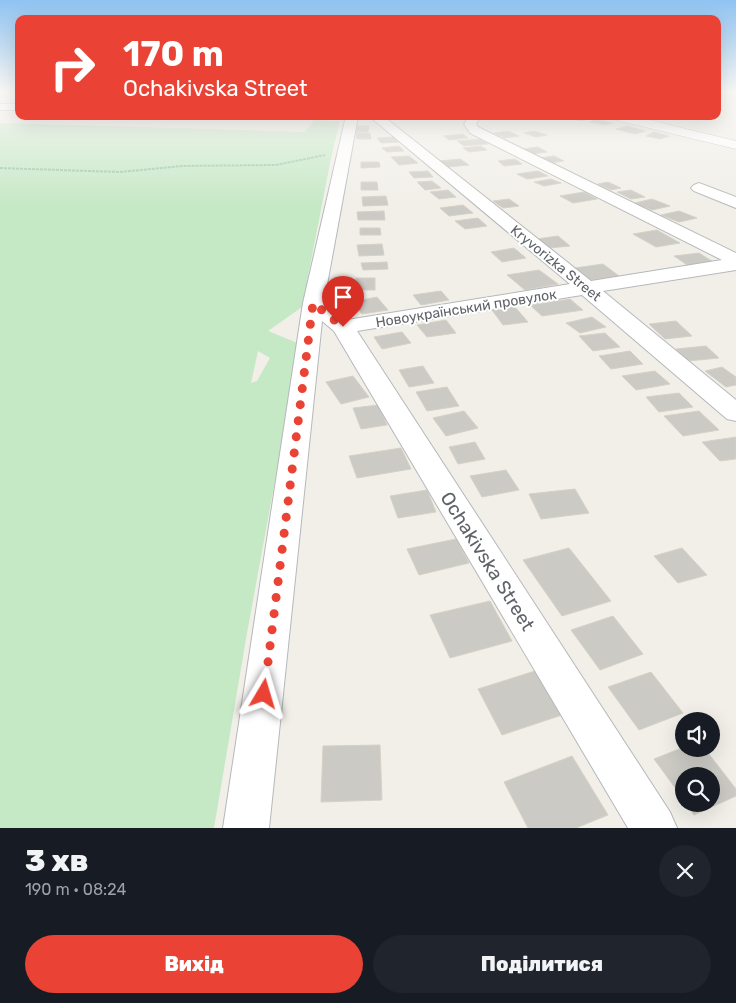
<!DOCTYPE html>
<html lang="uk">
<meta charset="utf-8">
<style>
:root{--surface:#171b24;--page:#20242c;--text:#f1f3f6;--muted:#9ea1a6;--accent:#ea4335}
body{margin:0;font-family:Rubik,sans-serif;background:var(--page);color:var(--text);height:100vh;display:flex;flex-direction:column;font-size:19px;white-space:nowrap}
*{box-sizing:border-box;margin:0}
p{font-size:16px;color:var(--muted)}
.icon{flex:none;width:28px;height:28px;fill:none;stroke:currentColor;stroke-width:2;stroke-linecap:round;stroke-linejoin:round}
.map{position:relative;height:828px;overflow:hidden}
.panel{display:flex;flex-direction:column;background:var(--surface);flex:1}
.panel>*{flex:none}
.banner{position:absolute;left:15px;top:15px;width:706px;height:105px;border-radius:10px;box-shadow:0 5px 20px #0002;background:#ea4335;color:#fff;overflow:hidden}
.fabs{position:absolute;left:675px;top:712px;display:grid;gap:10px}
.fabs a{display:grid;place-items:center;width:45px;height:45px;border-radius:50%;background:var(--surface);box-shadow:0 5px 20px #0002;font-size:25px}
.pin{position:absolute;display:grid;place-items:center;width:42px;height:42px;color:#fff;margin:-51px -21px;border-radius:50% 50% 50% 0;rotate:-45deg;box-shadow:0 0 5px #0007}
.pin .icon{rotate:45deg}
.me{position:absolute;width:55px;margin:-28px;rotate:7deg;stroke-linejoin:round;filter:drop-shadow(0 0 4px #0008)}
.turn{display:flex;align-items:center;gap:18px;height:105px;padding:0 25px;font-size:22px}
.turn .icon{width:65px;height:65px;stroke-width:2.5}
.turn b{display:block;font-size:35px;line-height:42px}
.round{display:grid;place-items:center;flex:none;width:52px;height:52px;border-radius:26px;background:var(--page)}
.overview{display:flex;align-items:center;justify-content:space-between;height:85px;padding:0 25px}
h1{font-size:30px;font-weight:800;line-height:38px}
.button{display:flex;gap:10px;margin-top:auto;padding:10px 25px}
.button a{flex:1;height:58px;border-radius:30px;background:var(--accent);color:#fff;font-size:20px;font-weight:800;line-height:58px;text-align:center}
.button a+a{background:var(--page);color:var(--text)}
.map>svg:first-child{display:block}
.green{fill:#c5e8c5;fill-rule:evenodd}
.building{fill:#cccac5;stroke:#d6d1c6}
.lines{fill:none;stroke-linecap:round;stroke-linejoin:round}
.street-casing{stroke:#b5b8bc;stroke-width:2}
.secondary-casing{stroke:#b6babf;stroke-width:1}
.path{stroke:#9cc7a9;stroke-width:2;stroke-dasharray:3 1;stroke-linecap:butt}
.street{fill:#fff;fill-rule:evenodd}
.secondary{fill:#fff;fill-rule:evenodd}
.route{stroke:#ea4335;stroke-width:9;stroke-dasharray:0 16.2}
.labels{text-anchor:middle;stroke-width:4;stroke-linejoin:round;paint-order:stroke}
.far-street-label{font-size:14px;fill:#5f6368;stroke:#fff}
.near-street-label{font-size:19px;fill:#5f6368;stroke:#fff}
</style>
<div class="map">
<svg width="736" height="828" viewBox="0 0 736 828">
<rect width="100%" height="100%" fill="#f1efe8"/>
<!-- green -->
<path class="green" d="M314,120L340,121L331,158L302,307L268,331L300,344L247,633L214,828H0V123L305,132ZM258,351L270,358L257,381L251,383Z"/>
<!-- building -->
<g class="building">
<polygon points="575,116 586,116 593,118 581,121 569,118"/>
<polygon points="597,119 613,123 605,125 589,122"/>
<polygon points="357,126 369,126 368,132 356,132"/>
<polygon points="627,126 645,131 635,134 616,129"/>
<polygon points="508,131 519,136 505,138 494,133"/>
<polygon points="534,131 547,135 536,137 524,133"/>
<polygon points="654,132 669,136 660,139 646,136"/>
<polygon points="356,133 370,133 371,139 357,139"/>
<polygon points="463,134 468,138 449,140 444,136"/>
<polygon points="394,137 399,142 381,143 377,138"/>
<polygon points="481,139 488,144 464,146 457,141"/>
<polygon points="399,146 404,151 387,152 382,148"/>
<polygon points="481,146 487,150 469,152 463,148"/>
<polygon points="538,147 547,152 532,154 523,149"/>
<polygon points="409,156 418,163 399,165 391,157"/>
<polygon points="554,156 564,161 550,163 540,158"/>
<polygon points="460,159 469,165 447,167 439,161"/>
<polygon points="515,159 522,164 504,166 498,161"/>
<polygon points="361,162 379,162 380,167 361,168"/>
<polygon points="428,171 433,177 414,178 409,172"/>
<polygon points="538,171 548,176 527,179 517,174"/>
<polygon points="551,179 561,183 544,186 534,182"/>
<polygon points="432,181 441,188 425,190 417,182"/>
<polygon points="361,182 377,182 378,190 361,190"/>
<polygon points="608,182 621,188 611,190 598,184"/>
<polygon points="448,190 456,197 439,199 430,192"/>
<polygon points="631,190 645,197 631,199 617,192"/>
<polygon points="584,192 597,199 573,203 560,196"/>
<polygon points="386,196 388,205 363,206 362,197"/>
<polygon points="509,199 519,206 503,208 493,201"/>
<polygon points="652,199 670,206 652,210 635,203"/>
<polygon points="463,205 473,213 449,216 440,208"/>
<polygon points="384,211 385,220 358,220 357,212"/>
<polygon points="679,211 697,218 679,222 661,215"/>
<polygon points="478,218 487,226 465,229 455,221"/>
<polygon points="360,228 380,228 381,235 360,235"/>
<polygon points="657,230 680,243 656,247 633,234"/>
<polygon points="558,236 570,246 549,248 537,239"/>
<polygon points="382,244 384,255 359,256 357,245"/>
<polygon points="514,248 526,258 502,262 491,252"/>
<polygon points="699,253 715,263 690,267 674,256"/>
<polygon points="387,262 388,269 363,270 361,263"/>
<polygon points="603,264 619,276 589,280 575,268"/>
<polygon points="539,270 558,284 525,290 507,275"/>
<rect x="356" y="278" width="19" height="12"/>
<polygon points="441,291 449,300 421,305 413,295"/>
<polygon points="377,297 388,310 362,314 352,302"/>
<polygon points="570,299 583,310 542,316 530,305"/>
<polygon points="515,307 528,322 503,325 492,310"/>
<polygon points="592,317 606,327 580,333 566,323"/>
<polygon points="446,320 456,333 427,337 417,325"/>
<polygon points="676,321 692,336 665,339 649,324"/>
<polygon points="402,332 411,343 382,349 374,337"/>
<polygon points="605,333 620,347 593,351 579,336"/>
<polygon points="706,346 719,358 688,361 676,349"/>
<polygon points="630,351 643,364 611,369 599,356"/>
<polygon points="423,366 434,383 409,387 399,370"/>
<polygon points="722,367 736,377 736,385 726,387 705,371"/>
<polygon points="655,371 670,384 636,390 622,376"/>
<polygon points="353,376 369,397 341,404 326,382"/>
<polygon points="447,387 459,406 427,411 416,392"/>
<polygon points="679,393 693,407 659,412 646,397"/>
<polygon points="378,405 387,425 361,429 353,408"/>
<polygon points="464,411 478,428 446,436 433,418"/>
<polygon points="699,411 719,430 683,436 664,416"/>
<polygon points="736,437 736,459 720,461 702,442"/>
<polygon points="475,442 485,459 458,464 449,447"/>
<polygon points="401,448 411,469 357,478 349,456"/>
<polygon points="506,470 519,490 482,497 470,476"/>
<polygon points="575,489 589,513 541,519 529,494"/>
<polygon points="427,490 436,512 398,518 390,496"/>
<polygon points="456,539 469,563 419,575 407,549"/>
<polygon points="569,548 611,601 562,616 523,560"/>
<polygon points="682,548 707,575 678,583 654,556"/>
<polygon points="490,601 512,641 450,658 430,615"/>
<polygon points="613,616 643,654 600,670 571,630"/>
<polygon points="535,671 562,715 502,735 478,689"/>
<polygon points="651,672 683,713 639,730 608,687"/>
<polygon points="380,745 382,800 321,802 323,746"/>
<polygon points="684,747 684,749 705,749 736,789 736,796 694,815 686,804 711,804 711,776 684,776 684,800 654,759"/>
<polygon points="572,756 608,815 576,828 528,828 504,782"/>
</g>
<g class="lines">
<defs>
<g id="street">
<rect x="0" y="104" width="19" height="6"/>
<polygon points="346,116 358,116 324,301 347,320 570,284 369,116 383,116 591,281 722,260 470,133 464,124 469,116 477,116 479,119 476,124 478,127 736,253 736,270 603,291 736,400 736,421 727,419 582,295 357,331 670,812 677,828 628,828 334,331 322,321 269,828 223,828 303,303"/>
<polygon points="699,183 736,197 736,208 694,191 691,188 694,185"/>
</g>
<polygon id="secondary" points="610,116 633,116 736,141 736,149 612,119"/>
</defs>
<!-- street casing -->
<use href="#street" class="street-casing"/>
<!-- secondary casing -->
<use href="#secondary" class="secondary-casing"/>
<!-- path -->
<polyline class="path" points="0,168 120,172 182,166 276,165 325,155"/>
<!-- street -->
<use href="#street" class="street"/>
<!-- secondary -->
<use href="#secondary" class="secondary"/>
</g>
<!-- sky -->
<linearGradient id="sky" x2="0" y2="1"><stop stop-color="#8fc3f1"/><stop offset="0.44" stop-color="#f9f8f5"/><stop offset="1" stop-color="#f9f8f5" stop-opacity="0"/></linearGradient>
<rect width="736" height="207" fill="url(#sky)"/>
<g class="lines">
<!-- route -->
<polyline class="route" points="264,694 313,303 343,327"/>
</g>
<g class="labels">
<!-- far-street labels -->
<g class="far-street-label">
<text transform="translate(556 263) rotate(39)" y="5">Kryvorizka Street</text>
<text transform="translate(466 308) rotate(-9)" y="5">Новоукраїнський провулок</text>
</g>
<!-- near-street labels -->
<g class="near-street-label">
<text transform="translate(488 561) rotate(58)" y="7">Ochakivska Street</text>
</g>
</g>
</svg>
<div class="fabs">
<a><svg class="icon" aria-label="sound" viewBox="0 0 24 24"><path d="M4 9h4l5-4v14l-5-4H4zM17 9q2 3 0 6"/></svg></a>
<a><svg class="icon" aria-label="search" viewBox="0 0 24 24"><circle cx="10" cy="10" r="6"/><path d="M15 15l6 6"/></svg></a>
</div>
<div class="pin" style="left:343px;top:327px;background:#d93025"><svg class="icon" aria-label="arrive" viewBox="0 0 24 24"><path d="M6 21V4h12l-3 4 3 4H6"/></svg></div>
<svg class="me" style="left:264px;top:694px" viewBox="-20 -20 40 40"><path d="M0-17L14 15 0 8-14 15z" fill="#ea4335" stroke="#fff" stroke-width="4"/></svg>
<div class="banner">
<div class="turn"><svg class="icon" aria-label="right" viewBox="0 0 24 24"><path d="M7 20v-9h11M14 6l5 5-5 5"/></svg><div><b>170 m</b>Ochakivska Street</div></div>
</div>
</div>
<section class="panel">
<div class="overview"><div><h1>3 хв</h1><p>190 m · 08:24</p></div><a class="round"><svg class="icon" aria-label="close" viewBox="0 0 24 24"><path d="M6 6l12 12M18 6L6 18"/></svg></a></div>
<div class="button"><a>Вихід</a><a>Поділитися</a></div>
</section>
